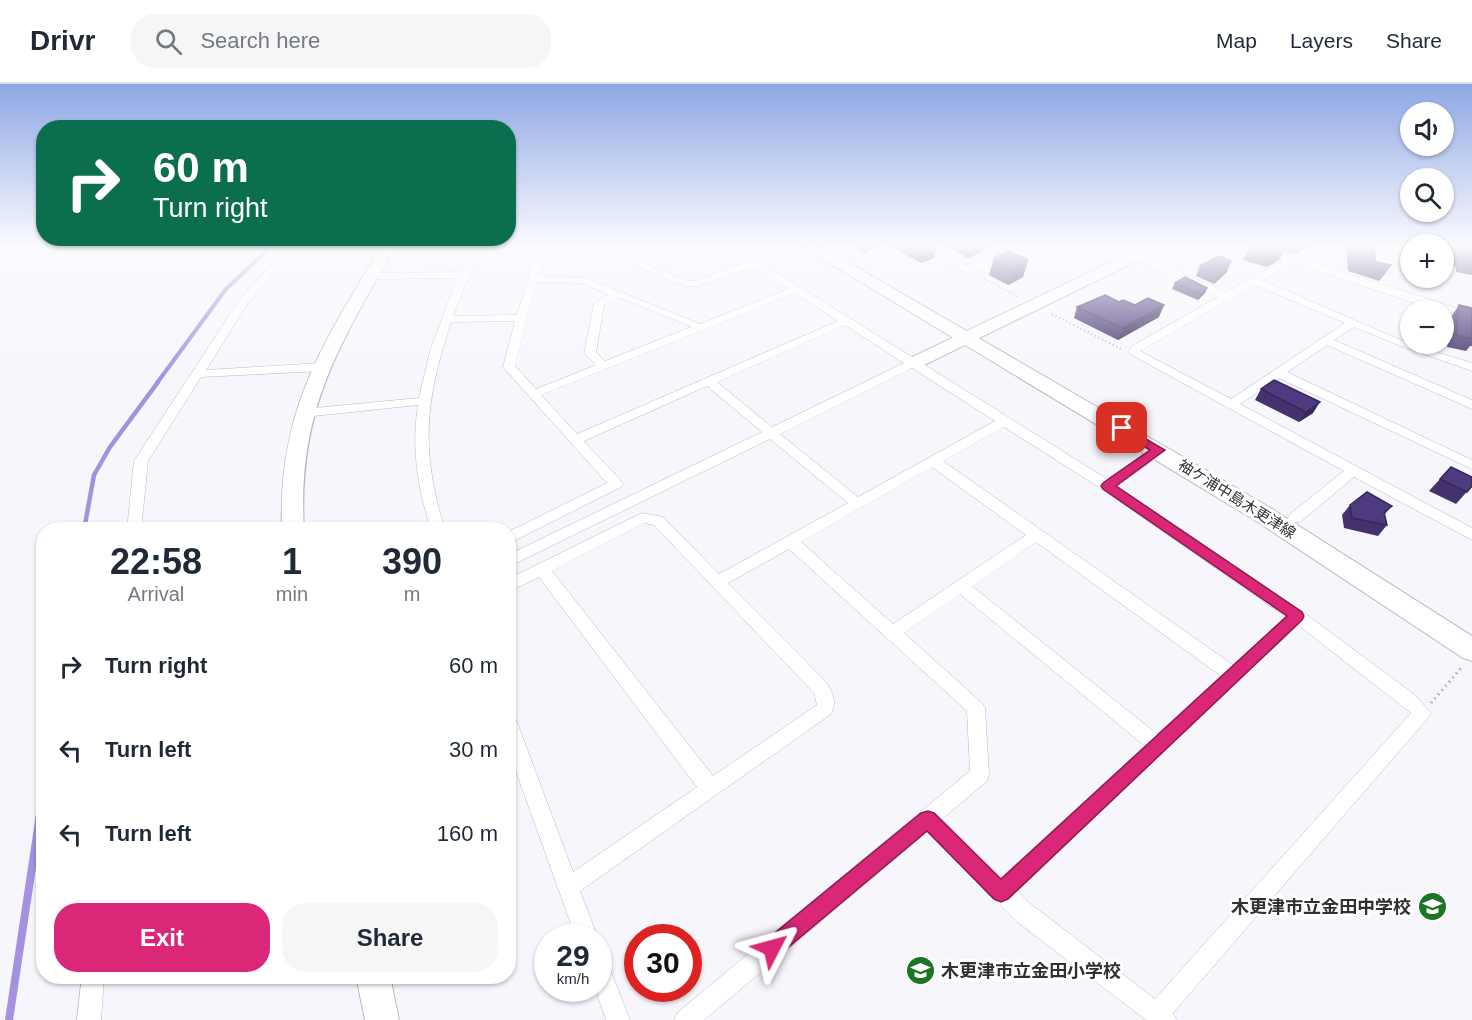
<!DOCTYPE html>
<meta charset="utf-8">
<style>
:root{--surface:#fff;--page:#f6f6f7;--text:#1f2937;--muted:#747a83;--line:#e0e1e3;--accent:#db2777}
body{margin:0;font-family:Arial,"Noto Sans JP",sans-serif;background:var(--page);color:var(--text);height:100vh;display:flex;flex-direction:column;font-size:22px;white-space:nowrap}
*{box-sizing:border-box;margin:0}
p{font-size:20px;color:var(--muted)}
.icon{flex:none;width:33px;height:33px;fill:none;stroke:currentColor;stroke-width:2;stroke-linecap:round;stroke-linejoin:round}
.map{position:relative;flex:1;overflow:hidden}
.details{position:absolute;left:36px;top:438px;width:480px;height:462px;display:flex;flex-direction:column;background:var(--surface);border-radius:24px;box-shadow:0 2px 4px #0004}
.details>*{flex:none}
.guide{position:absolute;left:36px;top:36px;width:480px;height:126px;border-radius:24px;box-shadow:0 2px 4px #0004;background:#0b6e4f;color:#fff;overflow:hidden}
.fabs{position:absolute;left:1400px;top:18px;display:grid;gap:12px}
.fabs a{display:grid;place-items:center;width:54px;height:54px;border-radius:50%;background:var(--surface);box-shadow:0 2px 4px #0004;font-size:30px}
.speed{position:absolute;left:534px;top:840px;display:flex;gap:12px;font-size:30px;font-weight:700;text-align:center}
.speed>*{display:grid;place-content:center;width:78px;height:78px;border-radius:50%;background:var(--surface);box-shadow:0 2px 4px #0004;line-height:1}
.speed small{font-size:15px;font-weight:400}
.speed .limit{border:9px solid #d22;background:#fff;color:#111}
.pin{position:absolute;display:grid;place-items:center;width:51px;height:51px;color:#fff;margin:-26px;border-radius:12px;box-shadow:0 3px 9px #0006}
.me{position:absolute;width:66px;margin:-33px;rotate:51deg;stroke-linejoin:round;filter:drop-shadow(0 0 4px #0008)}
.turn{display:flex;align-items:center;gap:21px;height:126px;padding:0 18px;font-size:27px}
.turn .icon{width:78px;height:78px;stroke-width:2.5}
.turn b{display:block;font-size:42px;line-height:51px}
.eta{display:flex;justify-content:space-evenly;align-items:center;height:102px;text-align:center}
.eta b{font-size:36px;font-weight:700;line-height:42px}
.cta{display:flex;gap:12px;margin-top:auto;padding:12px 18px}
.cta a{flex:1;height:69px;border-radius:24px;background:var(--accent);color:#fff;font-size:24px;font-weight:700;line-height:69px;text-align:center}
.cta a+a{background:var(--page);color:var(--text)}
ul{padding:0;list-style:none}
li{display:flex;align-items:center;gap:18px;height:84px;padding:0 18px}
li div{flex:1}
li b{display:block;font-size:22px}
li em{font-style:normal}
header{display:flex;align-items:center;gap:36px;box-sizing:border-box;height:84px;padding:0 30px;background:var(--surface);border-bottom:2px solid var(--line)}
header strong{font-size:28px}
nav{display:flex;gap:33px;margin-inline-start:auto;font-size:21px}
.search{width:420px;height:54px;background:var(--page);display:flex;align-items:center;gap:15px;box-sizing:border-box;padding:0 21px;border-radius:24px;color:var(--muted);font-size:22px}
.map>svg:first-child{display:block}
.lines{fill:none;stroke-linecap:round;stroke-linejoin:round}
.stream-far2{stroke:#a492df;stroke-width:4}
.stream-far1{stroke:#a492df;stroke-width:4.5}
.stream{stroke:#a492df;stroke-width:8}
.street-casing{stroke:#bab9c0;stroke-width:1}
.secondary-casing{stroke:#bab9c0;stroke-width:2}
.primary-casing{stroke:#bab9c0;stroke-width:2}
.path-far1{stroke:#adacb2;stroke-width:2;stroke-dasharray:1 3;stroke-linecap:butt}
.path{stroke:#adacb2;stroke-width:3;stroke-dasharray:1.5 4;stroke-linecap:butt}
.street{fill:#fff;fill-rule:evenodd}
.secondary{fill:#fff;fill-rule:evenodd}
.primary{fill:#fff;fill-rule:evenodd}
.wall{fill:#43326d}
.shaded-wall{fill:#372959}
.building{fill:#4e3a7f;stroke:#372959;stroke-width:1.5}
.route{fill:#db2777;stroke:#8e194d;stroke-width:1.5}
.labels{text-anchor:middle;stroke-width:6;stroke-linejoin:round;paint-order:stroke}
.street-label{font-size:15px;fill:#303033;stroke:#fff}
.near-poi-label{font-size:18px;font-weight:bold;fill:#303033;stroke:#fff;text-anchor:end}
</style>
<header>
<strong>Drivr</strong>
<div class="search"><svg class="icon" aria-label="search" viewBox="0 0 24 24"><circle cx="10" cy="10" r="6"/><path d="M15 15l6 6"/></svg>Search here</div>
<nav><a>Map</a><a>Layers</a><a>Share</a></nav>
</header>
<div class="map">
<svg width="1472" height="936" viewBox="0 0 1472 936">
<rect width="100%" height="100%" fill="#f7f6fd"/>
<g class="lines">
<!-- stream-far2 -->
<polyline class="stream-far2" points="157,299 226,205 271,163"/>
<!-- stream-far1 -->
<polyline class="stream-far1" points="84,446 94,391 110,363 158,298"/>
<!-- stream -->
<polyline class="stream" points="9,936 44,704"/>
<defs>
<g id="street">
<polygon points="287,163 297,163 248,219 206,286 322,279 328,283 322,287 201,293 148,377 141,446 127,446 134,377 240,215"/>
<path d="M470,163H480L453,232L517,231L538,163H548L538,192L586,194L700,240L788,205L753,183L700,202L687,203L590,163H603L688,197H695L746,178L724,163H736L1107,395L1154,363H1164L1166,366L1164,369L1117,402L1303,528L1415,611L1431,629L1428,634L1173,929L1177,936H1146L1016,837L927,748L704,936H674L678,928L970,687L967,627L789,465L728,499L827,599C833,610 837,618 831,630L580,807L598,854H576L508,665V630L514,632L517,638L573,788L697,703L539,493L508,508V495L642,429L663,433L719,490L848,419L770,355L508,483V471L762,348L707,302L584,357L621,397L623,400L621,403L508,460V448L607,399L503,283L515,237L451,238C425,318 420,365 445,446H431C418,404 411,365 418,321L304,333L298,329L304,325L419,314L430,267L457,194L371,195L366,192L371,189L460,188ZM536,198L581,199L608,210L594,220L584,269L596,281L536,305L515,282ZM795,209L838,237L577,350L541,311ZM617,213L688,241L691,243L605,277L596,268L604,221ZM845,241L904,279L772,343L717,298ZM912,284L995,337L858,413L780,350ZM1004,343L1102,405L1286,533L1233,581L943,377ZM932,383L1026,451L893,540L801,458ZM644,439L654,441L814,609L817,621L713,692L552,487ZM1036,458L1221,592L1157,650L972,502ZM960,510L1145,662L1002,793L942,735L987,697L989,691L985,624L982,619L904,549ZM1298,541L1411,629L1155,915L1032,821L1017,807Z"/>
<polygon points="918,163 930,163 969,183 1016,163 1029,163 969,190"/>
<path d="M1109,163H1122L1226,208L1284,176L1251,163H1265L1472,229V235L1421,221L1293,179L1262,196L1410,260L1472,279V287L1398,261L1354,243L1334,256L1472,316V325L1327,261L1287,288L1472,376V385L1279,294L1240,320L1472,444V456L1354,393L1300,438H1290L1288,434L1290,430L1344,387L1130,270L1128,268L1132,262L1218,213ZM1255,201L1345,239L1231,315L1140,267Z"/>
<polygon points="1443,167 1472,175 1472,181 1443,173"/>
<polygon points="598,872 606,875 630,936 606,936 595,904 598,904"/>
<polygon points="82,892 104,892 101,936 77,936"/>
</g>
<g id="secondary">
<path d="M381,163H395C339,262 297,326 304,446H282C278,326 322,261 381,163Z"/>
<polygon points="1143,163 1161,163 1159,166 918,284 906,284 903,280 906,276"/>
<polygon points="356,892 390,892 399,936 365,936"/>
</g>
<polygon id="primary" points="803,163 822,163 1269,423 1472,552 1472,577 1463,574 1253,435"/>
</defs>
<!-- street casing -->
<use href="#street" class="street-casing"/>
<!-- secondary casing -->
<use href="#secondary" class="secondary-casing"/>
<!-- primary casing -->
<use href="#primary" class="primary-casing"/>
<!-- path-far1 -->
<g class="path-far1">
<polyline points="981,193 1017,212"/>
<polyline points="1052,230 1121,265"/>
</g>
<!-- path -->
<polyline class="path" points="1431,619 1462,583"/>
<!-- street -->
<use href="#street" class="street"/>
<!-- secondary -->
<use href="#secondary" class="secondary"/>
<!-- primary -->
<use href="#primary" class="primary"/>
</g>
<!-- wall -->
<g class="wall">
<polygon points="854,163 879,163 864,169"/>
<polygon points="891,163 936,163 934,174 921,179"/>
<polygon points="947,163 992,163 968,174"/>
<polygon points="1250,163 1308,163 1294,170 1284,167 1279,176 1267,183 1243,176"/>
<polygon points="1346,163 1368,163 1376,178 1391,181 1379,197 1348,187"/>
<polygon points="1444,163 1472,163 1472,191 1456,188 1456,183 1451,182 1449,177 1455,168 1445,165"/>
<polygon points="994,174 1028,176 1023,193 1008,201 989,191"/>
<polygon points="1200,182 1227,188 1214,200 1196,192"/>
<polygon points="1175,199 1207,204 1205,209 1198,216 1172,205"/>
<polygon points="1119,218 1159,233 1118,256 1074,234 1077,223"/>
<polygon points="1459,221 1472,224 1472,262 1470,262 1466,267 1447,263 1451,233"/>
<polygon points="1412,222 1429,226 1410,226 1410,254 1403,252 1404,234"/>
<polygon points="1261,305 1313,329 1299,338 1255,316"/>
<polygon points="1451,383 1472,402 1456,420 1429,407"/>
<polygon points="1350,421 1392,422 1384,431 1387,441 1378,452 1344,444 1342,431"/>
</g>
<!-- shaded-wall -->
<g class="shaded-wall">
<polygon points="865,163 879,163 864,169"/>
<polygon points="924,163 936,163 934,174 921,179"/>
<polygon points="970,163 992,163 968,174"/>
<polygon points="1277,163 1286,163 1279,176 1267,183"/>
<polygon points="1298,163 1308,163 1294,170"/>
<polygon points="1028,176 1023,193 1008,201 1012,184"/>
<polygon points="1231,177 1227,188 1214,200 1219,190"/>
<polygon points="1391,181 1385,190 1379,197 1385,187"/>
<polygon points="1207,204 1205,209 1198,216 1201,210"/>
<polygon points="1164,221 1159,233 1118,256 1123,244"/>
<polygon points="1320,318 1313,329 1299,338 1306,328"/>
</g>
<!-- building -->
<g class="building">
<polygon points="1352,163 1368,163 1374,165 1376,178 1391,181 1385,187 1354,177"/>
<polygon points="1457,166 1472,171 1472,179 1463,178 1464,172 1459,172"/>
<polygon points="1009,167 1028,176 1012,184 994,174"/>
<polygon points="1219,172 1231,177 1219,190 1200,182"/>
<polygon points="1185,193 1207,204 1201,210 1175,199"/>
<polygon points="1105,211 1119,218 1123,216 1135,221 1148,214 1164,221 1123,244 1077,223"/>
<polygon points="1459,221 1472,224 1472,255 1456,251"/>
<polygon points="1412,222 1429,226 1412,226"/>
<polygon points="1274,296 1320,318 1306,328 1261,305"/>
<polygon points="1451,383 1472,393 1472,402 1467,408 1440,395"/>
<polygon points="1367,408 1392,422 1384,428 1387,441 1352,434 1350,421"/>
</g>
<!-- sky -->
<linearGradient id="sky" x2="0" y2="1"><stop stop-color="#8da6e4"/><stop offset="0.55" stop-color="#fbfbfe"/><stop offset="1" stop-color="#fbfbfe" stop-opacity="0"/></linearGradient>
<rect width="1472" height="294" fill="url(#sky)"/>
<!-- route -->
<polygon class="route" points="1122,341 1165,366 1116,402 1302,528 1304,532 1302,536 1008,815 1001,818 994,815 927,747 779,871 772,874 765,871 762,864 765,857 921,729 928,727 934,729 1001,795 1287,532 1103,405 1101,402 1103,399 1150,366 1118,347 1118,342"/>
<!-- icons -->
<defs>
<symbol id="school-disc" viewBox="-11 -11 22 22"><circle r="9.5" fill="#1b7523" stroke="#fff"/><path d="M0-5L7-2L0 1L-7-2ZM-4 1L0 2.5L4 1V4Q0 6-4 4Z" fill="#fff"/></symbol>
</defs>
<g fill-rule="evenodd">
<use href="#school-disc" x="1416" y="806" width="33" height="33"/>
<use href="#school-disc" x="904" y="870" width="33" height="33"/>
</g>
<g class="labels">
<!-- street labels -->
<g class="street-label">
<text transform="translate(1237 415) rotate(32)" y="5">袖ケ浦中島木更津線</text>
</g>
<!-- near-poi labels -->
<g class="near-poi-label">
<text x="1411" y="829">木更津市立金田中学校</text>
<text x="941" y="893" text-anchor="start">木更津市立金田小学校</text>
</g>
</g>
</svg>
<div class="fabs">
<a><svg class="icon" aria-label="sound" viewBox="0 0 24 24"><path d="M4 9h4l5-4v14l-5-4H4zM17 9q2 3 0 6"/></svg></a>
<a><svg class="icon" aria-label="search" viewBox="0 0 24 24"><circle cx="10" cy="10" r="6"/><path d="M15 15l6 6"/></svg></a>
<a>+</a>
<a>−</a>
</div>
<div class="speed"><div>29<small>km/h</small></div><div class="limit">30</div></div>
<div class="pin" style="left:1122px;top:344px;background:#d93025"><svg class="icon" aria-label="arrive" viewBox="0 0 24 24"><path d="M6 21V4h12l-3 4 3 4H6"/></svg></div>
<svg class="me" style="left:772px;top:864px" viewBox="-20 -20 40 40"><path d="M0-17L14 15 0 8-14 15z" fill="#db2777" stroke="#fff" stroke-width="4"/></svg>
<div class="guide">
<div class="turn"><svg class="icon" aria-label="right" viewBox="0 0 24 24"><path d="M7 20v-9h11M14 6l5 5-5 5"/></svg><div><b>60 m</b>Turn right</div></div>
</div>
<section class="details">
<div class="eta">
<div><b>22:58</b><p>Arrival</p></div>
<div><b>1</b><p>min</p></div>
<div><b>390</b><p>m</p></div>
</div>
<ul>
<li><svg class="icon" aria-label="right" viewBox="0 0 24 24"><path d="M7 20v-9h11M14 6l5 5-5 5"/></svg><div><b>Turn right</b></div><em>60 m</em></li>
<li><svg class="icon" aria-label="left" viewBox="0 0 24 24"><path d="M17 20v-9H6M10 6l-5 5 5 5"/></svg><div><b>Turn left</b></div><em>30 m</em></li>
<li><svg class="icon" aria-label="left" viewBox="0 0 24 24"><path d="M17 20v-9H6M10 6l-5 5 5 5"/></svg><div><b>Turn left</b></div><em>160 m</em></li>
</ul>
<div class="cta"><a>Exit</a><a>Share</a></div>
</section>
</div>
